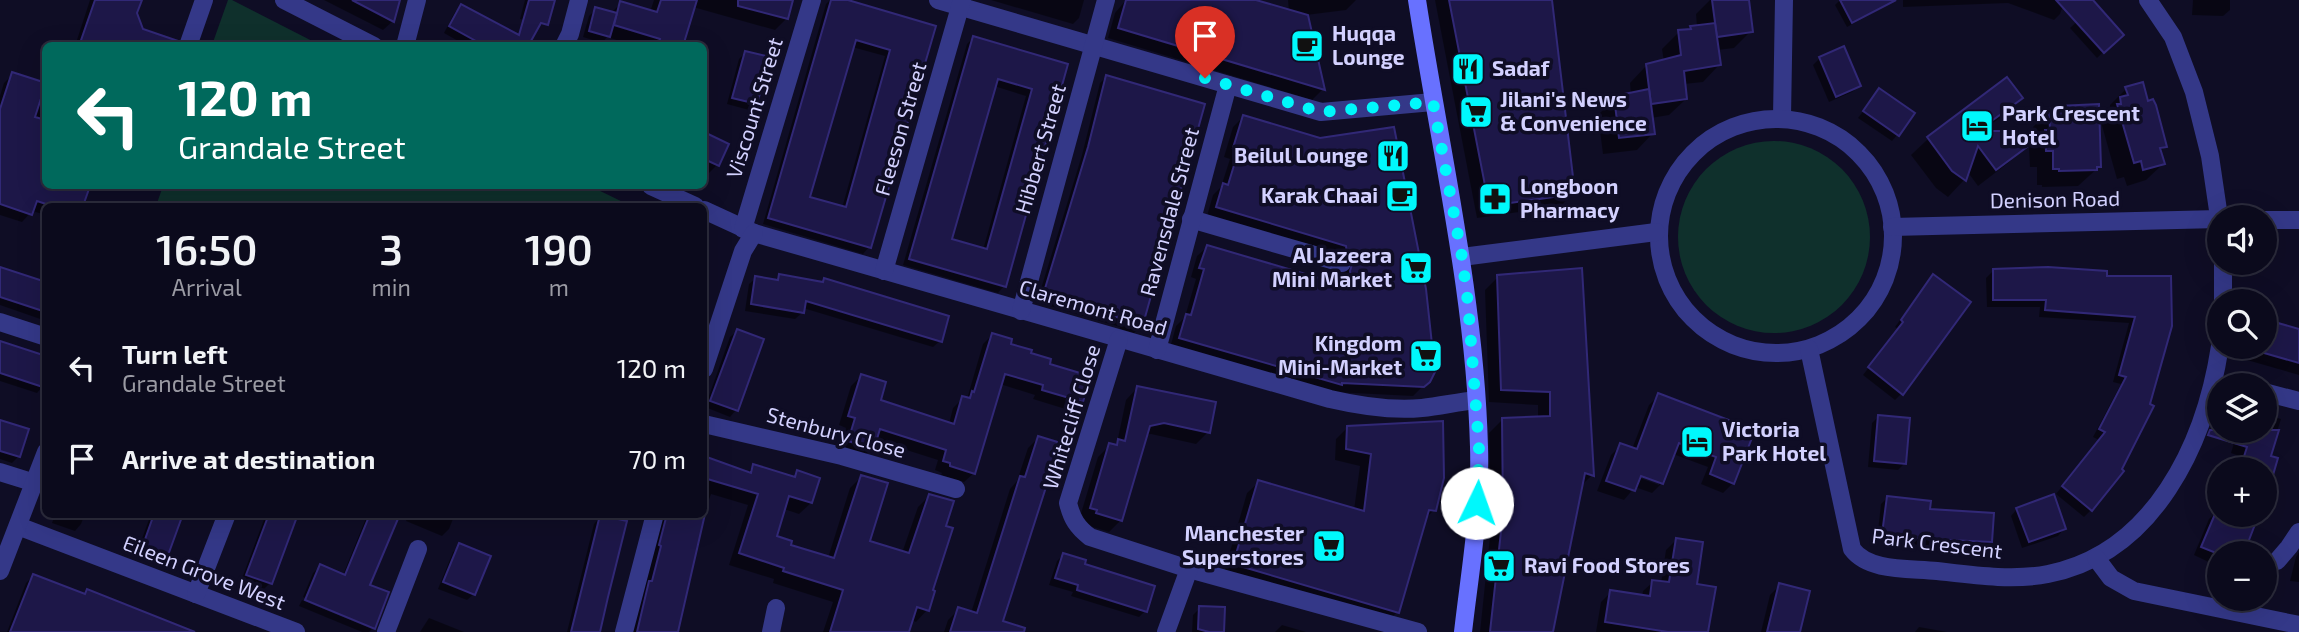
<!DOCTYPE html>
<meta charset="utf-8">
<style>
:root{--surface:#0b0a1c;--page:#191829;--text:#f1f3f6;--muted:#9a9aa3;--line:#2b2b3b}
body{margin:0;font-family:"Exo 2",sans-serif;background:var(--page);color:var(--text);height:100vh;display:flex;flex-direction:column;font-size:26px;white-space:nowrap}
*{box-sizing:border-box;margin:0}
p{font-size:23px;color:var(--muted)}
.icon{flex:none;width:38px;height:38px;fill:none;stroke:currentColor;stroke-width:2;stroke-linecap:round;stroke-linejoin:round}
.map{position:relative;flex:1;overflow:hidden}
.sheet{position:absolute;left:42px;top:203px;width:665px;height:315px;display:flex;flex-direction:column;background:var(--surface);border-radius:10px;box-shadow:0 7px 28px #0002,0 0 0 2px var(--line)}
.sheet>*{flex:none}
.top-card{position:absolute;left:42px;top:42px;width:665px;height:147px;border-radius:10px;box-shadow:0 7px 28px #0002,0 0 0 2px var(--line);background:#00695c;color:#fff;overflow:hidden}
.controls{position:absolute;left:2207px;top:205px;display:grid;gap:14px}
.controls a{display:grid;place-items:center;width:70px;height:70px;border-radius:50%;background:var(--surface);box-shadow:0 7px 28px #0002,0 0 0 2px var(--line);font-size:35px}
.pin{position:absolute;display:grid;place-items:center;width:60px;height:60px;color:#fff;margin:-72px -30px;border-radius:50% 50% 50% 0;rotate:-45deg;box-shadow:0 0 7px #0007}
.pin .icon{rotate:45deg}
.me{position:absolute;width:77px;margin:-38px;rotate:3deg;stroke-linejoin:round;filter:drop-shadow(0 0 5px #0008)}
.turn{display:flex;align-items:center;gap:24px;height:147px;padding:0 21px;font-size:32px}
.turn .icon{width:91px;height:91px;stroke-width:2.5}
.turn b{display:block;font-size:49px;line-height:60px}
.eta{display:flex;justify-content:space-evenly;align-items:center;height:119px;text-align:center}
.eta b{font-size:42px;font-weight:600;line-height:49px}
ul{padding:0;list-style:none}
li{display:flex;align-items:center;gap:21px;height:91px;padding:0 21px}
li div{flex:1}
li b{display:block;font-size:26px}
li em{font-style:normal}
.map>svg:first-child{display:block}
.green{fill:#0f302c}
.shadow{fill:#0007;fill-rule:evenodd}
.building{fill:#1d1748;stroke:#312876;stroke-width:2;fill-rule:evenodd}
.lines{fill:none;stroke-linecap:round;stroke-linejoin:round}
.minor{stroke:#343888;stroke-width:18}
.secondary{stroke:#6871ff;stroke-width:18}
.route{stroke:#00f8fc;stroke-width:12;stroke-dasharray:0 21.6}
.labels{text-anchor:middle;stroke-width:7;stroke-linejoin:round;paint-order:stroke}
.poi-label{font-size:21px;font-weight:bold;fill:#d3d1ff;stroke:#0f0d25;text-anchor:start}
.street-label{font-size:21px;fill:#d3d1ff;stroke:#0f0d25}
</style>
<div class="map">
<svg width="2299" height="632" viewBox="0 0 2299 632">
<rect width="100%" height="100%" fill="#0f0d25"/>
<!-- green -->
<g class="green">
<polygon points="228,0 232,0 320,45 212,45"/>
<circle cx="1774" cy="237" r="96"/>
<polygon points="163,186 590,186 631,206 156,206"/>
</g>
<!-- shadow -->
<g class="shadow">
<polygon points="90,0 140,0 135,13 142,31 154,46 75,46"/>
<polygon points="324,0 398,0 393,21 383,30"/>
<polygon points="525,0 553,0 548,19 541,25 520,19"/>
<polygon points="654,0 791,0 786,19 775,30 693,7 682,46 636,46 607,37 602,43 583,37 589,16 596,9 611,13 621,3 650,12"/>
<path d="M830,0H842L934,27L869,247L863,254L763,224L826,4ZM852,47L885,56L842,208L808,198Z"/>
<polygon points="991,0 1084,0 1079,18 1073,24"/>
<polygon points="1126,0 1249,0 1289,12 1288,0 1356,0 1346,10 1306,15 1323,89 1312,100 1108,38 1115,13"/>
<polygon points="1435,0 1550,0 1573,193 1561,206 1477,218"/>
<polygon points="1710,0 1747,0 1751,31 1734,48 1717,50 1719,65 1703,82 1684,84 1686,99 1669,115 1651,118 1653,133 1637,150 1603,154 1598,115 1615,98 1631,95 1630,83 1646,66 1664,62 1662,49 1679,32 1697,27 1696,14"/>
<polygon points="1840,0 1887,0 1888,3 1884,7 1847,27 1835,5"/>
<polygon points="1903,0 2065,0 2060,14 2054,20 2008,3 1903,7"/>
<polygon points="2193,0 2230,0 2230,10 2223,16 2192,15"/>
<polygon points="2095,5 2122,34 2097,58 2070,28"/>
<polygon points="461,6 527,46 467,46 444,33 455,12"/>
<path d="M973,38L1066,65L1004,286L998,293L903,265L967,44ZM994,86L1026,96L983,250L950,240Z"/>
<polygon points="745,53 756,103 749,110 727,104 739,59"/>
<polygon points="1820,58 1859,86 1852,92 1829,102 1813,65"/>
<polygon points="13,74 46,85 46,186 89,186 81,206 46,206 46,215 32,211 22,222 0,215 0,96 4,83"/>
<polygon points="1106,77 1140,327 1134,333 1120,329 1120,327 1037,302 1082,155 1100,83"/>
<polygon points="2007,80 2020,98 2004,115 1979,133 2025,147 2008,163 1978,186 1967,171 1964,180 1948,197 1936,188 1911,155 1928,139"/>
<polygon points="2126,89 2165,146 2160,152 2163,164 2146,180 2127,186 2124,177 2117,179 2101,122 2105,119 2104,115 2110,109 2110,105"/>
<polygon points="1879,91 1898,134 1892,141 1858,118"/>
<polygon points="2050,110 2057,110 2100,166 2078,186 2042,187 2042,185 2037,185 2037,167 2030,167 2029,148 2034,144 2033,127"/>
<polygon points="1243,117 1320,139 1428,381 1413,396 1333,392 1170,348 1176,326 1185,317 1196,279 1191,277 1197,256 1207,247 1342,287 1344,271 1338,263 1207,216 1213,195 1221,187 1230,159 1224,157 1233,127"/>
<polygon points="704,134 727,145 717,165 706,176 704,175"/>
<polygon points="0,268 46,283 46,321 0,305"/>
<polygon points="1994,270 2105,278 2169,277 2091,510 2084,517 2056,494 2099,440 2093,437 2121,384 2113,382 2129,323 2039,317 2040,307 1987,307 1986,278"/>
<polygon points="779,276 822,283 825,280 940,341 933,347 803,308 802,313 795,319 745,311 749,284 756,278 774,281"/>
<polygon points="1498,277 1592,475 1581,486 1551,632 1480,632 1491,527 1489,433 1502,420 1538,418 1538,405 1489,402 1485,290"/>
<polygon points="1927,283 1902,393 1895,400 1863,375 1898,329 1895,327"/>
<polygon points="2299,330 2299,375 2240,358 2243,346 2264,346"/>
<polygon points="737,331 736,410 730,417 705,407 730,337"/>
<polygon points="992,335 1047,365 1081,401 1072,411 1033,399 1035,395 1000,384 974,473 964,482 941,475 942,473 935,470 938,460 875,440 872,448 863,457 839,450 846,428 839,425 851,386 861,376 879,401 949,424 953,408 963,398 967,399 983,344"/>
<polygon points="0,343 43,386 37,393 0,381"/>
<polygon points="1137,388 1208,432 1196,444 1151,434 1145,435 1121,520 1109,532 1086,525 1087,522 1079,520 1098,457 1110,445 1113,446 1117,443 1126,400"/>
<path d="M1659,395L1752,431L1733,483L1723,493L1701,484L1708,467L1673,454L1662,483L1652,493L1635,487L1624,500L1597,491L1611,455L1621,445L1632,449L1649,405ZM1633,471L1659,481V485L1632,475Z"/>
<polygon points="2264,414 2281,419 2269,457 2276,459 2264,496 2264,469 2235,469 2239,456 2231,453 2238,430 2264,430"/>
<polygon points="1879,416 1905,463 1898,470 1868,467 1872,423"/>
<polygon points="0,422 27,431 18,457 12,463 0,459"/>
<polygon points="1348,427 1434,510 1424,520 1397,612 1385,624 1223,576 1247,493 1259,482 1354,510 1360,466 1335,460 1336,439"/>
<polygon points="1038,438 1049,485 1043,491 1001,621 1003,632 944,632 948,620 959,609 971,613 1010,489 1017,481 1028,448"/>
<polygon points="704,458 747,473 754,466 792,478 798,472 811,503 799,514 784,509 775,537 789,546 828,558 850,488 861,477 868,542 902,553 918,507 929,496 944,527 931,591 933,592 927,610 916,622 911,620 907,632 823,632 833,602 773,583 774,579 729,565 748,505 711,494 704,514"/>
<polygon points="1888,497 1928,510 1990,541 1984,548 1919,545 1877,540 1881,504"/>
<polygon points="2017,509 2064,529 2058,536 2022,548 2011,516"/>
<polygon points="2219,510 2236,553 2219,553 2219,567 2194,555 2209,519"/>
<polygon points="55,514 85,514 81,524 75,531 52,523"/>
<polygon points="151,514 181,514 165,557 158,563 136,555"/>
<polygon points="266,514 296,514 270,583 263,590 241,581"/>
<polygon points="369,514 380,514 368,586 374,628 373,628 373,626 303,597 313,573 320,566 343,575 366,518"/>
<polygon points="408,514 455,514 449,529 442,536 406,521"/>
<polygon points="661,514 703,514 675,632 629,632"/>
<polygon points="600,517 598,632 567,632 594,524"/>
<polygon points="1676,540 1695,585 1707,632 1596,632 1601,602 1611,592 1642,597 1643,591 1653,582 1661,583 1666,550"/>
<polygon points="460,545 474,594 467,600 438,589 453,552"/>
<polygon points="2299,552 2299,582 2290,581 2296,557"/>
<polygon points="1063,555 1083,565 1145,611 1139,617 1071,596 1073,592 1049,585 1057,561"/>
<polygon points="33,576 194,632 7,632 26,583"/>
<polygon points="1780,585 1798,632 1761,632 1770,595"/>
<polygon points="302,600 372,629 369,632 362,632 299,606"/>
<polygon points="1200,608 1223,632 1192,632 1193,615"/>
<polygon points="429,618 464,632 420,632"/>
<polygon points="1282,625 1306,632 1275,632"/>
<polygon points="1919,627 1947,632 1915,632"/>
</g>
<!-- building -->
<g class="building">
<polygon points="95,0 142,0 137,13 143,29 178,41 177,46 79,46"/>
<polygon points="352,0 400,0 394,22"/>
<polygon points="529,0 555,0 548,25 541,23 531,41 538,46 485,46 449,26 461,4 519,35"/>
<polygon points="661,0 697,0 683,46 658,46 660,39 614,25 620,1 657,12"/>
<polygon points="738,0 793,0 788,19 738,6"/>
<path d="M831,0H848L936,26L871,248L768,218ZM856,40L890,50L846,207L810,197Z"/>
<polygon points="1126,0 1256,0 1308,15 1325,90 1118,28"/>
<polygon points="1449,0 1552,0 1575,194 1489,206"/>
<polygon points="1712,0 1749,0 1753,32 1717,37"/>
<polygon points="1840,0 1896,0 1852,23"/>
<polygon points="2056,0 2093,0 2124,35 2104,53"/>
<polygon points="595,7 617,13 610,37 589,31"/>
<polygon points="1715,23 1721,65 1684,71 1687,99 1651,104 1646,64 1681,55 1678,30 1691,29 1690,26"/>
<path d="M973,36L1068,64L1006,287L909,259ZM998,79L1032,89L987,249L952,239Z"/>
<polygon points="1844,46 1861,86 1836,97 1819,57"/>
<polygon points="745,51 770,57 757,104 732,98"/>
<polygon points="12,72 46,83 35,117 46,120 46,186 90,186 83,206 52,206 37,201 32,215 0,204 0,109"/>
<polygon points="1106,75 1205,104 1142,328 1125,323 1126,320 1043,295 1088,147"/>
<polygon points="2007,77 2023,98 1978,131 2015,131 2027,147 1996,170 1978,146 1966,181 1952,171 1927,137"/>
<polygon points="2143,82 2148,101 2153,99 2156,105 2167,147 2160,148 2165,164 2143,170 2141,161 2134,163 2117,104 2121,104 2120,97 2128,95 2125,87"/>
<polygon points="1879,88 1915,113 1899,136 1863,111"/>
<polygon points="1649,89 1655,134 1619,138 1614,96"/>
<polygon points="2099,104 2101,167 2097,167 2097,170 2059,171 2059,169 2053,169 2053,151 2046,151 2045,130 2050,130 2049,109 2058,108 2058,106"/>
<polygon points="1243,115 1320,138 1394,127 1426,289 1435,372 1430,382 1424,387 1342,383 1342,385 1179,338 1186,314 1191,315 1204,269 1199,268 1207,245 1353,288 1350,271 1353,261 1347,253 1346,246 1216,207 1223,183 1228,185 1239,149 1233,148"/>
<polygon points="704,132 729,144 719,166 704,159"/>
<polygon points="0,267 46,282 46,312 0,297"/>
<polygon points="2048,267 2107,271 2107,276 2171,276 2172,326 2150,404 2154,406 2122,469 2124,471 2092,511 2062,486 2105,432 2099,429 2126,377 2119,375 2135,317 2045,310 2046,300 1993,300 1993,269"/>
<polygon points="1582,268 1594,476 1585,473 1553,632 1490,632 1503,513 1502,418 1550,416 1550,392 1501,390 1497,275"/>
<polygon points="779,274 823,282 824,278 949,316 942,342 806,301 804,313 751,304 755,276 778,280"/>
<polygon points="1933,274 1971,302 1903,395 1868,367 1903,322 1901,320"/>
<polygon points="2264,319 2299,329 2299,363 2264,353"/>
<polygon points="737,329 764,339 738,411 710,401"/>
<polygon points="992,333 1012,339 1011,344 1032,350 1031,353 1051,359 1050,364 1090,376 1083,402 1042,390 1043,385 1005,374 975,474 950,466 950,463 943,461 946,450 880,429 874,449 848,441 855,418 848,416 861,374 886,382 881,400 954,424 962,396 970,398 972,391 974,392"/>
<polygon points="0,341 46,356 46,388 0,373"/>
<polygon points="1137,386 1216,402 1210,433 1164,423 1150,426 1122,521 1096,513 1097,510 1090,508 1109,443 1117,445 1118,439 1125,441"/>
<polygon points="1658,393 1755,430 1734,484 1710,474 1716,457 1679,443 1663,484 1641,476 1635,491 1606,481 1620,443 1637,449"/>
<polygon points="1878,415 1910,418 1906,464 1874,461"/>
<polygon points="0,420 29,429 20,457 0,451"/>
<polygon points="1443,421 1444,478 1436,511 1429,510 1399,613 1233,564 1258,480 1364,511 1371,454 1346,449 1347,426"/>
<polygon points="2210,430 2279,430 2271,456 2278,458 2273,475 2264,473 2264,469 2252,469 2241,466 2247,447 2208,435"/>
<polygon points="1038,436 1064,444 1051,485 1047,484 1003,621 1025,628 1024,632 950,632 958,607 977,613 1020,476 1025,477"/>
<polygon points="704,456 751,473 753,464 795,477 797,470 820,478 812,503 789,496 777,536 792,541 791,545 834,558 861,475 888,483 870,541 909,553 929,494 954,501 946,526 953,528 933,590 935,591 929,611 917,607 909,632 830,632 843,590 783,571 784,568 739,553 758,494 704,478"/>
<polygon points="2054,494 2066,529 2029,542 2016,508"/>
<polygon points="1887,496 1931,501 1930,509 1994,513 1992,542 1926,539 1882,534"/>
<polygon points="154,514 183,514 167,558 142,548"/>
<polygon points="269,514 298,514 272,584 246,575"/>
<polygon points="370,514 400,514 370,585 389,592 375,629 305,600 320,564 345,575"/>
<polygon points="667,514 705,514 678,632 637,632 649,581 652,581 661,546 659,545"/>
<polygon points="2215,514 2259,514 2244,553 2216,553 2201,547"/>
<polygon points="600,515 627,521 608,597 600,632 571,632"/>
<polygon points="1676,538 1703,542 1697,584 1716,587 1708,632 1668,632 1605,622 1610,590 1650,596 1652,580 1669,582"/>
<polygon points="459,543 491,556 475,595 443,582"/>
<polygon points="1063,553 1086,560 1085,564 1155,586 1147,612 1077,590 1078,585 1055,578"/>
<polygon points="33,574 85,594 87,589 195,632 10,632"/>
<polygon points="1779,583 1810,591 1800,632 1767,632"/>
<polygon points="1199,606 1225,607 1224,632 1209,632 1198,629"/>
</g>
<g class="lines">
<!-- minor -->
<g class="minor">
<polyline points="284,0 374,46"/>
<polyline points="938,0 1321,112 1433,102"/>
<polyline points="2148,0 2173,37 2194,92 2210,156 2219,217"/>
<polyline points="188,46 204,0"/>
<polyline points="405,46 417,0"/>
<polyline points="564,46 570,34 579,0"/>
<polyline points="1782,117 1784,0"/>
<circle cx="1776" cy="236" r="117"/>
<polyline points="651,186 695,206"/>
<path d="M704,210L754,233L1330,399C1360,406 1391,411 1422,408C1440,406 1458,402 1476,400"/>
<polyline points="1191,219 1342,263"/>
<polyline points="2264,220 2299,220"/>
<polyline points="1892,227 2219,219"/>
<polyline points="743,229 812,0"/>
<polyline points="1462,257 1656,232"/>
<polyline points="884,271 962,0"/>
<polyline points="2223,301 2223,262"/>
<polyline points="1021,311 1106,0"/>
<polyline points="0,322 46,337"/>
<path d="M1119,339L1068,503C1072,519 1077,527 1090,537L1189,569L1418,632"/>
<path d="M1809,349L1852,549C1869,572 1910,568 1937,571C1972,575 2013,581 2048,574C2154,553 2205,444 2220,346"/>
<polyline points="1157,350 1228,85"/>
<polyline points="704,369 743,251 754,233"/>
<polyline points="2264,392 2299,401"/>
<polyline points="704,424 842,456 956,489"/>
<polyline points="0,472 35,483"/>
<polyline points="18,526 296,632"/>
<polyline points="2096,558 2111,578 2134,591 2299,625"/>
<polyline points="2277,561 2289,547 2299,532"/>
<polyline points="0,571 46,452"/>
<polyline points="196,594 227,514"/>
<polyline points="386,632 418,549"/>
<polyline points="624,632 655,514"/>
<polyline points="771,632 776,608"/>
<polyline points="1166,632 1189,569"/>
</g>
<!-- secondary -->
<path class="secondary" d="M1417,0C1440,149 1475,296 1479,447C1481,509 1470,571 1463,632"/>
</g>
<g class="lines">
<!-- route -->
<polyline class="route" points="1205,78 1321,112 1433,102 1462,257 1468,303 1479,447 1477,503"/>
</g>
<!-- icons -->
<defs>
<symbol id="cafe-square" viewBox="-11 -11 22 22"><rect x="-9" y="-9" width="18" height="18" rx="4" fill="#00f8fc" stroke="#0f0d25"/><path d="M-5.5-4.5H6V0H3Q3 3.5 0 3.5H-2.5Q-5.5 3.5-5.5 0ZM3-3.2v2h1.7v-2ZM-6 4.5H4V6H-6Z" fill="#111"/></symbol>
<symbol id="restaurant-square" viewBox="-11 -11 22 22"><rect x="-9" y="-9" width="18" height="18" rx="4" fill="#00f8fc" stroke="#0f0d25"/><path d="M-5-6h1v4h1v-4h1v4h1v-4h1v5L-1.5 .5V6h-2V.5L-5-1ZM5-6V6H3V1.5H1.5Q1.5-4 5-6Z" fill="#111"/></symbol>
<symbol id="supermarket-square" viewBox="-11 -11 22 22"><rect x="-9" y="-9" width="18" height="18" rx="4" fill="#00f8fc" stroke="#0f0d25"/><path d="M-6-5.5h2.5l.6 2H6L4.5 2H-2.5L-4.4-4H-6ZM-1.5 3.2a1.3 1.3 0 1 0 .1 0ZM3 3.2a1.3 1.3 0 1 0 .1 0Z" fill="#111"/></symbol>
<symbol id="hotel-square" viewBox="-11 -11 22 22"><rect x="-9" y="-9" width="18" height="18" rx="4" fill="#00f8fc" stroke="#0f0d25"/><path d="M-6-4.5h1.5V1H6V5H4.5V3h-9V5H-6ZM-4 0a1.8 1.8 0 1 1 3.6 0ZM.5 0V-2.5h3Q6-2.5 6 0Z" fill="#111"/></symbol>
<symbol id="pharmacy-square" viewBox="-11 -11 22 22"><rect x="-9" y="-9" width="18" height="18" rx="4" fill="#00f8fc" stroke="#0f0d25"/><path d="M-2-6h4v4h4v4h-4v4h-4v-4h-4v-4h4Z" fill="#111"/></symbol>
</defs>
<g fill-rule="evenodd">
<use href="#cafe-square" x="1288" y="27" width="38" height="38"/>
<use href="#restaurant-square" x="1449" y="50" width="38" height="38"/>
<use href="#supermarket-square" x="1457" y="93" width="38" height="38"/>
<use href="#hotel-square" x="1958" y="107" width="38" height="38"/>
<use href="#restaurant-square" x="1374" y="137" width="38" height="38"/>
<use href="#cafe-square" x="1383" y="177" width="38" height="38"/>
<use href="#pharmacy-square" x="1476" y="180" width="38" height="38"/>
<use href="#supermarket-square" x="1397" y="249" width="38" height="38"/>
<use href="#supermarket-square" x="1407" y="337" width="38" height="38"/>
<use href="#hotel-square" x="1678" y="423" width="38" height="38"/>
<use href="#supermarket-square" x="1310" y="527" width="38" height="38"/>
<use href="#supermarket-square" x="1480" y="547" width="38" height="38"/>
</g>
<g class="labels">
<!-- poi labels -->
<g class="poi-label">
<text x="1332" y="41">Huqqa<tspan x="1332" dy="24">Lounge</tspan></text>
<text x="1492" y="76">Sadaf</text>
<text x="1500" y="107">Jilani's News<tspan x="1500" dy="24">&amp; Convenience</tspan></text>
<text x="2002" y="121">Park Crescent<tspan x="2002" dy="24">Hotel</tspan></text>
<text x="1368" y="163" text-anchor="end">Beilul Lounge</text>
<text x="1520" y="194">Longboon<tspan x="1520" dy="24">Pharmacy</tspan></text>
<text x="1378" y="203" text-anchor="end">Karak Chaai</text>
<text x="1392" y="263" text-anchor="end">Al Jazeera<tspan x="1392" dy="24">Mini Market</tspan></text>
<text x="1402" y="351" text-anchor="end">Kingdom<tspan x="1402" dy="24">Mini-Market</tspan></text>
<text x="1722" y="437">Victoria<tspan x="1722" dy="24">Park Hotel</tspan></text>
<text x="1304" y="541" text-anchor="end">Manchester<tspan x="1304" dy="24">Superstores</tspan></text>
<text x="1524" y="573">Ravi Food Stores</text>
</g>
<!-- street labels -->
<g class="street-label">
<text transform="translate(755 108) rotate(-73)" y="7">Viscount Street</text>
<text transform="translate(901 129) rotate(-74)" y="7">Fleeson Street</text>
<text transform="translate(1041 149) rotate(-74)" y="7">Hibbert Street</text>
<text transform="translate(2055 200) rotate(-1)" y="7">Denison Road</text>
<text transform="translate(1170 212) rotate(-75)" y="7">Ravensdale Street</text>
<text transform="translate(1093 308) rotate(16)" y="7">Claremont Road</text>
<text transform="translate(1072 417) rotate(-73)" y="7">Whitecliff Close</text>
<text transform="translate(836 433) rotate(15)" y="7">Stenbury Close</text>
<text transform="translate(1937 544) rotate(7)" y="7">Park Crescent</text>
<text transform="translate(204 573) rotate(21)" y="7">Eileen Grove West</text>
</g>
</g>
</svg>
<div class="controls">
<a><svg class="icon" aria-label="sound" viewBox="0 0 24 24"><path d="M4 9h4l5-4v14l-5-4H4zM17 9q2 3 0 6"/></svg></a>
<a><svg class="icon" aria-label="search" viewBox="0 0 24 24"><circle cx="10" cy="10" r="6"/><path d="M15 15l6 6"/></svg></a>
<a><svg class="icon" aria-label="layers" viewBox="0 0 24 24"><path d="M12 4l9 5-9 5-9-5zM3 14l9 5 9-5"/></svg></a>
<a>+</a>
<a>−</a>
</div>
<div class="pin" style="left:1205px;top:78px;background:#d93025"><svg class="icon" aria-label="arrive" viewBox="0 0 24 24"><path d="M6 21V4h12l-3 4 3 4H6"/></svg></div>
<svg class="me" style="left:1477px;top:503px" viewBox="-20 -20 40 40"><circle r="19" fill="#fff"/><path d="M0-13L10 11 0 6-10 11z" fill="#00f8fc"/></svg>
<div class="top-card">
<div class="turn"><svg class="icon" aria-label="left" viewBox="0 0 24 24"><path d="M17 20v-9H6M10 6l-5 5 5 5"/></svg><div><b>120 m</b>Grandale Street</div></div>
</div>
<section class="sheet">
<div class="eta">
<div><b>16:50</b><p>Arrival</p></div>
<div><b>3</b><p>min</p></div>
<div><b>190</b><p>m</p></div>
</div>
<ul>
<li><svg class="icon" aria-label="left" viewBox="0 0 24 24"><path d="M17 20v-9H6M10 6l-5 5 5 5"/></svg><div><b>Turn left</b><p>Grandale Street</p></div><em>120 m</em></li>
<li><svg class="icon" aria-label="arrive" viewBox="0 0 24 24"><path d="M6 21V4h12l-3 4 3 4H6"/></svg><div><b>Arrive at destination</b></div><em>70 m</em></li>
</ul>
</section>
</div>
